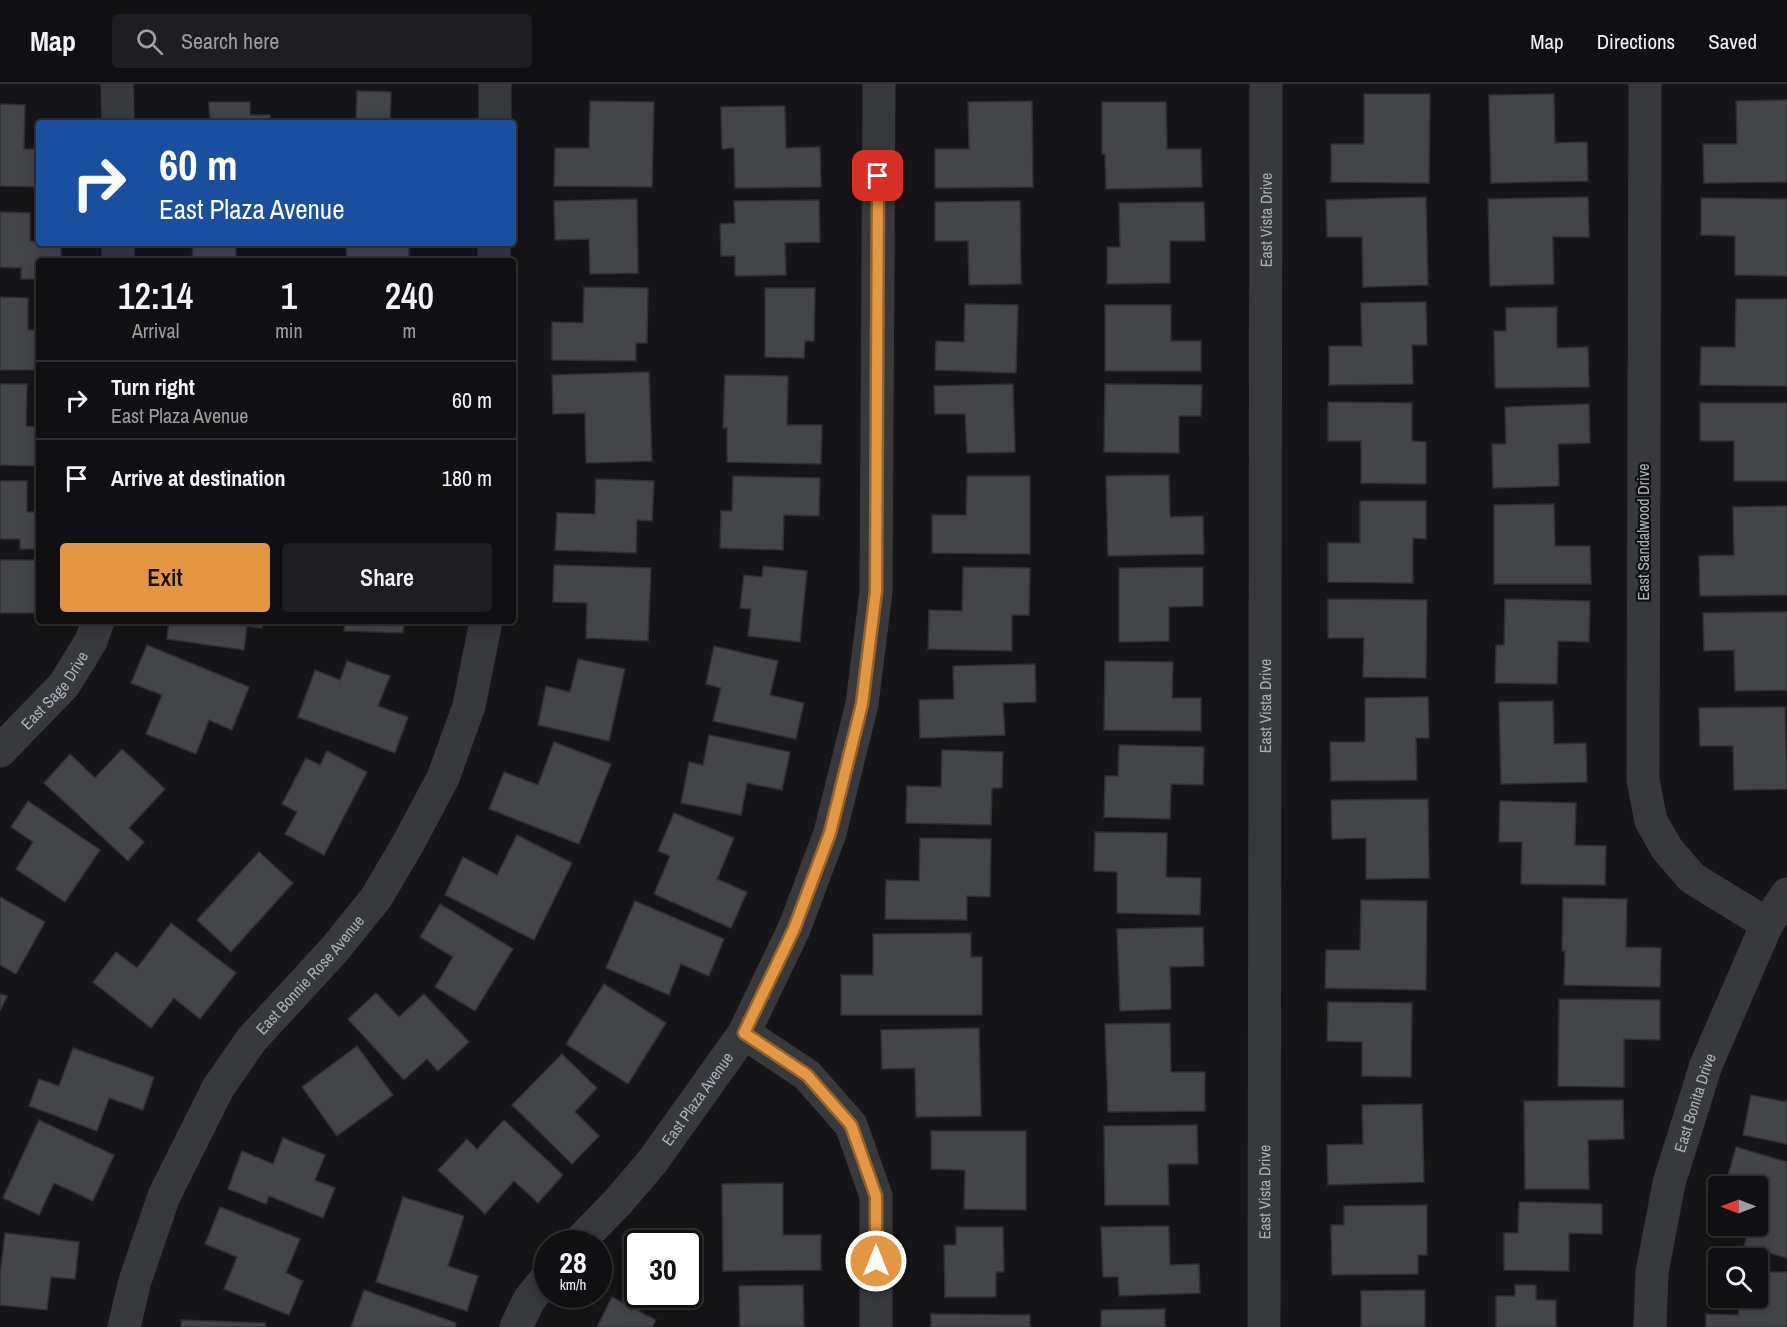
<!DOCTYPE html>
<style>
:root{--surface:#101012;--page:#1e1e20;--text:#f1f3f6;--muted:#9c9d9f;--line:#303032;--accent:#e49742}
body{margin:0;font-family:"Archivo Narrow",sans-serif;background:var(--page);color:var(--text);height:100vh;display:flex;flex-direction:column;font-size:22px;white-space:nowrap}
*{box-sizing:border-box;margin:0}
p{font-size:20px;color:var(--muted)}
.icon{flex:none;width:33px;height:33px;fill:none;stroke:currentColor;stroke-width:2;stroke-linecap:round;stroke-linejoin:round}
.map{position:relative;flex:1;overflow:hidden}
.sheet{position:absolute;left:36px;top:174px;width:480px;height:366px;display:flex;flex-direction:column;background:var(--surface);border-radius:6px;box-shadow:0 3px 15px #0003,0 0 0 2px var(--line)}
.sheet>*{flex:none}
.hud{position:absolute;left:36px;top:36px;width:480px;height:126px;border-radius:6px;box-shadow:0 3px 15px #0003,0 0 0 2px var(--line);background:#1a4fa0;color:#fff;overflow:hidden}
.needle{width:39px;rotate:270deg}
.controls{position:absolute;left:1708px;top:1092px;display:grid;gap:12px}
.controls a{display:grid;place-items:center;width:60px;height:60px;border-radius:6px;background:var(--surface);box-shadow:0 3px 15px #0003,0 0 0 2px var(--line);font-size:30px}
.speed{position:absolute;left:534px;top:1146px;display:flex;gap:12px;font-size:30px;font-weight:700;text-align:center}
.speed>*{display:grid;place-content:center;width:78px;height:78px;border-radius:50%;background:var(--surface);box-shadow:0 3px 15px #0003,0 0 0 2px var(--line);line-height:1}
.speed small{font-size:15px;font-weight:400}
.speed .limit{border:3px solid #111;border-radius:9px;background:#fff;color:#111}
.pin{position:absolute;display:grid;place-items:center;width:51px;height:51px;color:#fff;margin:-26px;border-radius:12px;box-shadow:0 3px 9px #0006}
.me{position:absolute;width:66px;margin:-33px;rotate:0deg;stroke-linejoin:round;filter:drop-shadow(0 0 4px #0008)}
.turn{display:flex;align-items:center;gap:21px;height:126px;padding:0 24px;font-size:27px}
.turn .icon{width:78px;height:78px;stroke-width:2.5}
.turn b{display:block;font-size:42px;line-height:51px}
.eta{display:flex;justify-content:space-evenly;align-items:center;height:102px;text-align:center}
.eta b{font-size:36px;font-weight:600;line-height:42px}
.cta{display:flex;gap:12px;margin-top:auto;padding:12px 24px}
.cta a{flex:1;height:69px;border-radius:6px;background:var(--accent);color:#111;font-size:24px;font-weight:600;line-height:69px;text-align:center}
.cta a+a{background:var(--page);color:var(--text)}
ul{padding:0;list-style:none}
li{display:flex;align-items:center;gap:18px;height:78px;padding:0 24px;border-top:2px solid var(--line)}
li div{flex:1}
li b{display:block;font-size:22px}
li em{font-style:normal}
header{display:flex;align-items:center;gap:36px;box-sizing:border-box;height:84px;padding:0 30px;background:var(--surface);border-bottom:2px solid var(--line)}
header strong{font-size:28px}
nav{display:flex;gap:33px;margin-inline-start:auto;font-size:21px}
.search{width:420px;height:54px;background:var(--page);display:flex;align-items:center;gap:15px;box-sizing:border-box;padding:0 21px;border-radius:6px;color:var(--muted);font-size:22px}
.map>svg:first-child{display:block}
.building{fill:#434548;stroke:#303134;stroke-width:1.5}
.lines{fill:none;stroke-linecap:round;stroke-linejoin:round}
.minor{stroke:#37393d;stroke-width:33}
.route-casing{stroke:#94622b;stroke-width:15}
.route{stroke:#e49742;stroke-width:10}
.labels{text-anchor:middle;stroke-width:4.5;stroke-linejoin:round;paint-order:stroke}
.street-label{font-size:16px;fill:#a9afb7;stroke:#111113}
</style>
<header>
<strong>Map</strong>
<div class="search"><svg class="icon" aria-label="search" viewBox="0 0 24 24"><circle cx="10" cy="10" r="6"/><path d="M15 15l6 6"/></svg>Search here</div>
<nav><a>Map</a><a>Directions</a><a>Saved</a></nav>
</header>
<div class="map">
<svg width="1787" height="1243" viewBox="0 0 1787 1243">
<rect width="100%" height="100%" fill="#161618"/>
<!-- building -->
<g class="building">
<polygon points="357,7 391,8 390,39 356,39"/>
<polygon points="1364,10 1430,10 1429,99 1331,98 1331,60 1364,60"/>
<polygon points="1554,10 1555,59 1587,58 1588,97 1491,99 1489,11"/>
<polygon points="1787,16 1787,98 1704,99 1703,60 1737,60 1736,17"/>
<polygon points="590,17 654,18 652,103 554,102 555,64 589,64"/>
<polygon points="1032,17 1033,103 935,104 935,65 969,65 968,18"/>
<polygon points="209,18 250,18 250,31 270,31 270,39 210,39"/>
<polygon points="1102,18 1166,18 1167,65 1201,65 1202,103 1106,105 1105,70 1102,70"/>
<polygon points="0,20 25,21 24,65 39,65 39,103 0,102"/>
<polygon points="785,22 786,64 820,63 821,103 735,104 734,64 722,65 721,23"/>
<polygon points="1426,113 1428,201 1363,203 1362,153 1327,153 1326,116"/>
<polygon points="1588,113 1589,153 1553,153 1554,200 1490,202 1488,115"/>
<polygon points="1701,114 1787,115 1787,192 1735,191 1735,152 1701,151"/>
<polygon points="637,115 638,189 590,190 589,155 555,156 554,117"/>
<polygon points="819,116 820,158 785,159 786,191 735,192 735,172 721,172 720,140 735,139 734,117"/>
<polygon points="1020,117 1021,200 969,201 968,157 935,157 935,118"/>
<polygon points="1204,118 1205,157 1170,157 1170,199 1107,200 1107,163 1120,163 1119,119"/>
<polygon points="0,128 30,129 30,157 61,159 61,177 39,177 39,195 21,195 21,184 0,183"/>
<polygon points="193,159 236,159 236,177 192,177"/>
<polygon points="346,159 409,159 409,177 347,177"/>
<polygon points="584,203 648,204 647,259 636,259 636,277 552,276 552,238 583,239"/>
<polygon points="765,204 815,204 814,257 805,257 804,274 765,273"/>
<polygon points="0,213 28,214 28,246 39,246 39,286 0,286"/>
<polygon points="1736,215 1787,215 1787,302 1700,301 1701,263 1735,263"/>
<polygon points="1426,218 1427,261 1412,261 1413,300 1329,301 1329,262 1362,262 1361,219"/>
<polygon points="965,220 1018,221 1016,289 935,286 936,257 964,258"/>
<polygon points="1105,221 1171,221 1171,257 1201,257 1201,287 1105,287"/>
<polygon points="1557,223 1557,264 1588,263 1589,303 1495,304 1494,247 1506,247 1506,224"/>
<polygon points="649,288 652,377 586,379 585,329 553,330 552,291"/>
<polygon points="725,291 788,292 787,341 822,341 821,380 727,378 727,344 723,344"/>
<polygon points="0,300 27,300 26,342 39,343 39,382 0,381"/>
<polygon points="1013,300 1015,368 967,369 965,330 935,330 934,302"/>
<polygon points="1105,300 1202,301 1201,332 1179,332 1179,369 1104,368"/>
<polygon points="1328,318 1412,319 1412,357 1426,358 1426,400 1361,399 1361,357 1328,357"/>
<polygon points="1700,319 1787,319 1787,397 1734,397 1734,357 1700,357"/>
<polygon points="1589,320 1590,359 1558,360 1559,402 1493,404 1492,360 1506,360 1505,323"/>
<polygon points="1169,391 1170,433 1203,432 1204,470 1108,472 1106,392"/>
<polygon points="733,392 820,394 819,432 784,431 783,466 720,464 721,427 732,427"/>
<polygon points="967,392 1030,392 1030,470 932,469 932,431 966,431"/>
<polygon points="596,395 654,397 652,437 637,436 636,469 555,466 557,429 595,430"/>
<polygon points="0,397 27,397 27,428 39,428 39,465 20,465 20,455 0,455"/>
<polygon points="1360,417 1426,417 1426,455 1413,454 1413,499 1328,498 1328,459 1360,459"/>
<polygon points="1554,420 1555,462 1590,462 1591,500 1494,500 1494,421"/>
<polygon points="1787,422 1787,511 1700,512 1699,472 1734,471 1733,423"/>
<rect x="0" y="476" width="36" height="53"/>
<polygon points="554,481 651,484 648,557 586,554 587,519 553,518"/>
<polygon points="763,482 807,487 800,558 748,552 751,525 740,524 744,491 762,493"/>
<polygon points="963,483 1030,484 1029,531 1012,531 1012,567 928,565 929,526 962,527"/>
<polygon points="1203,483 1203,522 1169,523 1169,557 1119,558 1119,484"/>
<polygon points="1328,515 1427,516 1426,594 1363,593 1364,554 1328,554"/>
<polygon points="1505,515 1590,517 1589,558 1558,557 1557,600 1495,599 1496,561 1504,561"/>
<polygon points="1787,528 1787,606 1735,607 1734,566 1704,567 1703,529"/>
<polygon points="169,537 263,537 262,544 247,542 244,566 167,555"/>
<polygon points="345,537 404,537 403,549 344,547"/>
<polygon points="147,561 249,603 232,646 209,636 196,670 146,650 162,611 131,599"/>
<polygon points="714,562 778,577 770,611 804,619 796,655 713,637 721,604 706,600"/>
<polygon points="578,575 625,585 609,657 538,641 546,602 570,608"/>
<polygon points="347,577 390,592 378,622 408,633 395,669 298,633 315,586 340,596"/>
<polygon points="1105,577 1173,578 1172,614 1201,614 1201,647 1104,646"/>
<polygon points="1035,580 1036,618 1003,619 1005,651 920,654 919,616 954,615 953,582"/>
<polygon points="1428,613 1429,654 1416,654 1417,696 1331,697 1330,658 1365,658 1365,614"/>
<polygon points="1553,617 1554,660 1586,659 1587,698 1501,700 1499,618"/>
<polygon points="1785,623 1787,705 1734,706 1733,662 1700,662 1699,624"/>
<polygon points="709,651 790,668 782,706 747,699 741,731 681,719 689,678 703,681"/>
<polygon points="554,658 611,680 579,760 489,725 504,688 538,701"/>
<polygon points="1119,661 1204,663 1203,701 1171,700 1170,735 1104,733 1105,692 1118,692"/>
<polygon points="122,665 165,705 129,744 144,758 128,777 44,699 70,670 95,694"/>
<polygon points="942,666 1003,668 1002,704 992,704 991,741 906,739 907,702 941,703"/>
<polygon points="327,667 367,688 324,771 285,750 297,728 282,720 306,674 320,681"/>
<polygon points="1428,715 1429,794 1366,795 1366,754 1332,755 1331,716"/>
<polygon points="28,717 100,766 65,818 16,785 33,758 11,743"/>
<polygon points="1500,717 1576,719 1575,761 1606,762 1605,801 1521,800 1522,758 1499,758"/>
<polygon points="674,729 734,754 717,795 747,808 731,844 654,810 670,772 658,767"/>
<polygon points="1095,748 1167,749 1166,793 1201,794 1200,831 1117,829 1117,788 1094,787"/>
<polygon points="517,751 572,779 534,856 445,811 463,773 497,791"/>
<polygon points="920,754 991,755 990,813 967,812 967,836 885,835 886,796 919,797"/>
<polygon points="259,768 293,799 231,868 197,836"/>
<polygon points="0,813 45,838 16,890 0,881"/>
<polygon points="1563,814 1627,815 1626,863 1661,864 1660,903 1564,901 1565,867 1562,867"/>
<polygon points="1361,816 1427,817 1426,906 1325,904 1326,866 1360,866"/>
<polygon points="635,817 724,855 709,892 681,880 669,911 606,884"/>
<polygon points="440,820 513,865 475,927 435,903 453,873 420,853"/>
<polygon points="171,839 236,889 200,935 174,914 151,944 93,898 116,868 137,884"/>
<polygon points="1203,843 1204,882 1170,883 1171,925 1120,927 1117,845"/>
<polygon points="971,849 971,873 982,873 982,931 841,931 841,891 873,891 873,850"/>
<polygon points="604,900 666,939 628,1000 566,960"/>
<polygon points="376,909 399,933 424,910 469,958 438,987 427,975 404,996 348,935"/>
<polygon points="0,910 7,912 0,927"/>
<polygon points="1559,915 1660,916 1660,956 1624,955 1624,1003 1558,1002"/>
<polygon points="1328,918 1412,919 1411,993 1362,992 1362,958 1327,957"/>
<polygon points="1170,939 1171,988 1205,988 1205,1027 1108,1028 1105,940"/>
<polygon points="979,944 981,1032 916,1033 915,984 882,985 881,946"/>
<polygon points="357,962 393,1011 337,1052 302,1003"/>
<polygon points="73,964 154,993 143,1026 109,1014 97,1047 29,1022 39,995 59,1002"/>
<polygon points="562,970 597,1004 575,1028 599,1052 572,1080 512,1021"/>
<polygon points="1751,1011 1786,1018 1787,1015 1787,1060 1743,1051"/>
<polygon points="1623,1016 1624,1055 1588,1056 1589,1105 1525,1105 1524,1017"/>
<polygon points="1422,1020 1424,1098 1328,1101 1327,1061 1363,1060 1362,1021"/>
<polygon points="39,1036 114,1071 93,1117 54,1099 39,1131 3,1114"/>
<polygon points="504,1036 563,1091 538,1119 514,1097 485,1130 438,1086 467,1055 477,1065"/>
<polygon points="1197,1041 1198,1080 1168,1080 1169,1121 1105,1121 1104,1042"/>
<polygon points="931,1047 1026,1047 1026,1126 964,1125 965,1086 931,1085"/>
<polygon points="283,1054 325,1071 315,1096 335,1104 323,1134 269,1112 266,1120 228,1105 242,1067 273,1080"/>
<polygon points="1736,1063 1787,1078 1787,1174 1744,1162 1749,1142 1758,1142 1758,1102 1725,1102"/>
<polygon points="783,1099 783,1151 821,1151 821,1186 723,1187 722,1100"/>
<polygon points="403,1113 464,1132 448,1182 478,1192 467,1227 376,1198"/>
<polygon points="1519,1118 1602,1120 1602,1150 1569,1149 1569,1187 1504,1186 1504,1149 1518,1149"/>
<polygon points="1427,1121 1427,1171 1418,1171 1418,1190 1332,1191 1331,1141 1344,1141 1344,1122"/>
<polygon points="220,1123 300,1155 286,1189 303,1197 289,1231 224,1205 237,1173 205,1160"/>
<polygon points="1169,1142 1170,1181 1199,1180 1200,1209 1119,1212 1118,1193 1103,1193 1101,1143"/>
<polygon points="956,1143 1003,1143 1004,1188 996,1188 996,1213 945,1213 944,1161 956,1161"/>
<polygon points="5,1149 79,1158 75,1195 51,1193 47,1226 0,1221 0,1191"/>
<polygon points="1758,1188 1787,1188 1787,1243 1706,1243 1706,1230 1738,1231 1739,1214 1758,1214"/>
<polygon points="803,1201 804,1243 740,1243 739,1202"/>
<polygon points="1515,1201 1536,1201 1536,1216 1556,1216 1556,1243 1496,1243 1496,1212 1515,1212"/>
<polygon points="364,1206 456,1239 455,1243 351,1243"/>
<polygon points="1425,1206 1425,1243 1361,1243 1361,1207"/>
<polygon points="612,1213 656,1236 652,1243 597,1243"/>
<polygon points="1165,1225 1165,1243 1101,1243 1101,1226"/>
<polygon points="931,1230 1030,1231 1030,1243 931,1243"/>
<polygon points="181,1236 265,1239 265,1243 181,1243"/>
</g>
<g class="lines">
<!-- minor -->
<g class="minor">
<polyline points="117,0 118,39"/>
<polyline points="1645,0 1643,696 1651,737 1667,765 1692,794 1767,840"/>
<polyline points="495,39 495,0"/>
<polyline points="118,159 118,177"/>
<polyline points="494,177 494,159"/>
<path id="s1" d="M0,667L64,601L91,557L98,537"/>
<polyline points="744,949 807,991 851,1041 876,1112 876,1243"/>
<path id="s2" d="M577,1160L617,1119L652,1078L744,949L794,845L830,749L862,620L876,508L879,0"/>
<path id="s3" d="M124,1243L135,1197L164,1112L218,1004L252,955L334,866L376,814L409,758L443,694L469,622L486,537"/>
<polyline points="516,1243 529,1216 548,1192"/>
<path id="s4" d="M1264,1243L1266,0"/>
<path id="s5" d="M1650,1243L1652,1188L1669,1099L1706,981L1767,840L1787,810"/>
</g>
</g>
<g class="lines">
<defs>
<polyline id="route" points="876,1177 876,1112 851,1041 807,991 744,949 794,845 830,749 862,620 876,507 878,92"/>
</defs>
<!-- route casing -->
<use href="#route" class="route-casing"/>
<!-- route -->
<use href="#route" class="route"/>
</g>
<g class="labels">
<!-- street labels -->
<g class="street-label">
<text dy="6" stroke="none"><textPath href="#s4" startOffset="1107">East Vista Drive</textPath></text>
<text transform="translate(1643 448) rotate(-90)" y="6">East Sandalwood Drive</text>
<text dy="6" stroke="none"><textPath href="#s1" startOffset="82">East Sage Drive</textPath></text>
<text dy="6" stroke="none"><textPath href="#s4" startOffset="621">East Vista Drive</textPath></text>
<text dy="6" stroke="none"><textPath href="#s3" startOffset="404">East Bonnie Rose Avenue</textPath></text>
<text dy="6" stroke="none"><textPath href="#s2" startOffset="189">East Plaza Avenue</textPath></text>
<text dy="6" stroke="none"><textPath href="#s5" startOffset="230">East Bonita Drive</textPath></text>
<text dy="6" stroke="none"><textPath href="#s4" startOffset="135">East Vista Drive</textPath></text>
</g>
</g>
</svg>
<div class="controls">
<a><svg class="needle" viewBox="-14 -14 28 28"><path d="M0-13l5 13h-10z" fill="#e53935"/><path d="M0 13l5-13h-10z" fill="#9c9d9f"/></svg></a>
<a><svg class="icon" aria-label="search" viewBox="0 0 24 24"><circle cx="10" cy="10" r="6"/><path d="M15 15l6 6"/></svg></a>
</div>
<div class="speed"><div>28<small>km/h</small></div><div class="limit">30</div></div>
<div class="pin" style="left:878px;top:92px;background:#d93025"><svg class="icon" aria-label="arrive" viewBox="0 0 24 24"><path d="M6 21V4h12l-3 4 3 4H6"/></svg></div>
<svg class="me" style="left:876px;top:1177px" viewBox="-20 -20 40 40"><circle r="17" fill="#e49742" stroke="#fff" stroke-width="3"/><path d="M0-11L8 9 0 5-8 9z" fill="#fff"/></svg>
<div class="hud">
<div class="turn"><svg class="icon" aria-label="right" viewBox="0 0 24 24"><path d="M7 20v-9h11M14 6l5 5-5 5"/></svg><div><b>60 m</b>East Plaza Avenue</div></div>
</div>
<section class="sheet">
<div class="eta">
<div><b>12:14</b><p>Arrival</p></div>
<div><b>1</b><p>min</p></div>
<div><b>240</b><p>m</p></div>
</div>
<ul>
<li><svg class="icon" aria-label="right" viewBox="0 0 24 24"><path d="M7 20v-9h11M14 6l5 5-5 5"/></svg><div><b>Turn right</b><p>East Plaza Avenue</p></div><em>60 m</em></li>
<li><svg class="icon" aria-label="arrive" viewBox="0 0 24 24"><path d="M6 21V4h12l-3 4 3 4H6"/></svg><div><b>Arrive at destination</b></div><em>180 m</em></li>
</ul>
<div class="cta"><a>Exit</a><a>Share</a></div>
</section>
</div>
